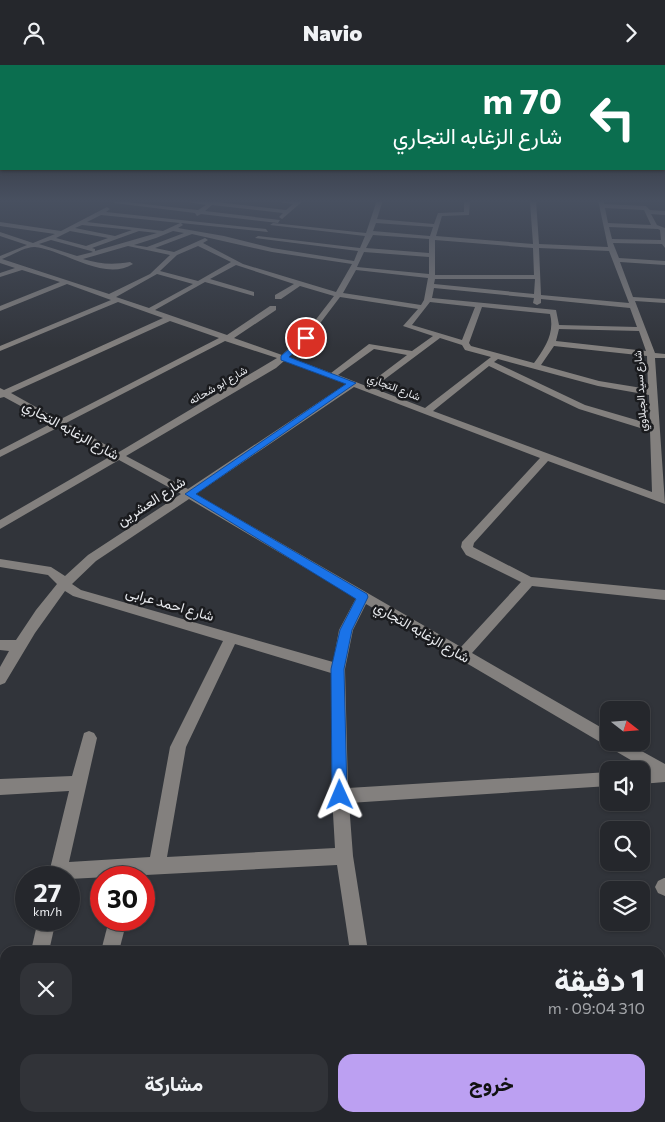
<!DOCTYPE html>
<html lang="ar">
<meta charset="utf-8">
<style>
:root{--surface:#25272c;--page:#313338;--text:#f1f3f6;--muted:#a3a5a9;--line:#424448;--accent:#bca0f2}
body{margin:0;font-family:Commissioner,Vazirmatn,sans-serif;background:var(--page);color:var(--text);direction:rtl;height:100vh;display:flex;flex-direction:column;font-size:19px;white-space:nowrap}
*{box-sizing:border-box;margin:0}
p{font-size:16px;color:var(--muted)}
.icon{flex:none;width:28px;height:28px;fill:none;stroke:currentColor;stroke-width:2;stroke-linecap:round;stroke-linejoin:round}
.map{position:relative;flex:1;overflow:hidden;direction:ltr}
.panel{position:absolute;left:0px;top:881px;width:665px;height:176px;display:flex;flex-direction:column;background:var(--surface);border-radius:15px 15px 0 0;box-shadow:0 1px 4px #0004,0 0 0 1px var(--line);direction:rtl}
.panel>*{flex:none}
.banner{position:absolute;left:0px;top:0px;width:665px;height:105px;box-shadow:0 1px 4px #0004,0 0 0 1px var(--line);direction:rtl;background:#0b6e4f;color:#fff;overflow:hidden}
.needle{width:32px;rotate:107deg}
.buttons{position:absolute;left:600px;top:636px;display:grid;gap:10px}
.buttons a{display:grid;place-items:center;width:50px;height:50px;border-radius:10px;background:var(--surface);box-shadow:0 1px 4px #0004,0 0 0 1px var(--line);font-size:25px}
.speed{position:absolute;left:15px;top:801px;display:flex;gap:10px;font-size:25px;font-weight:700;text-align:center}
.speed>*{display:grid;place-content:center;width:65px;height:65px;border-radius:50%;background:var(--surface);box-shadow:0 1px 4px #0004,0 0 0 1px var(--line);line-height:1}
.speed small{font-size:12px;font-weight:400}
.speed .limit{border:8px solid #d22;background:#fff;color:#111}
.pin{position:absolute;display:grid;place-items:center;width:42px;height:42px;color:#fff;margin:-21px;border:2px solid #fff;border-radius:50%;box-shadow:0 1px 5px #0007}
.me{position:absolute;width:55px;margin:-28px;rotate:359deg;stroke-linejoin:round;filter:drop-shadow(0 0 4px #0008)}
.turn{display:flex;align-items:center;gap:18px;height:105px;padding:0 20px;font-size:22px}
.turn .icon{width:65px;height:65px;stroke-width:2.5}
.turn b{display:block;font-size:35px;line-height:42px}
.round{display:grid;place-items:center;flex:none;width:52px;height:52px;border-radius:15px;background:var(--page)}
.head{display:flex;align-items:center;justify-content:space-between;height:85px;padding:0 20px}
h1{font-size:30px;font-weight:800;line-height:38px}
.cta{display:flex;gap:10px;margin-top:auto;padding:10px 20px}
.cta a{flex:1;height:58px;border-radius:15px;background:var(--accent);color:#111;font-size:20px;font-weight:800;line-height:58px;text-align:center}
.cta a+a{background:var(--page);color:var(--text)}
header{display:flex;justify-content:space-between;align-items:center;height:65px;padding:0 20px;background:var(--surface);font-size:22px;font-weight:800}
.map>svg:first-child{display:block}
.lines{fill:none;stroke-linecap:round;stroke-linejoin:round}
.minor{fill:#83807e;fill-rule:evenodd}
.route{fill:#1a73e8;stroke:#114b97}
.labels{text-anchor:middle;stroke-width:5;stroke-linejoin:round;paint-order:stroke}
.far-street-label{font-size:11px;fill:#e8eaee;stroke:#1a1b1e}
.street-label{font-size:14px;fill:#e8eaee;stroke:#1a1b1e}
</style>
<header><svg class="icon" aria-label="forward" viewBox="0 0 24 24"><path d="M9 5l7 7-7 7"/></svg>Navio<svg class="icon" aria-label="person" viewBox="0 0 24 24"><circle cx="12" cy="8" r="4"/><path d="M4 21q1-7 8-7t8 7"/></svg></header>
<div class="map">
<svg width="665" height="1057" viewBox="0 0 665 1057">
<rect width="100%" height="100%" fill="#31343a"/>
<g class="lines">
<!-- minor -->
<g class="minor">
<polygon points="177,135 219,135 216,137 286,145 293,139 266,135 304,135 282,154 279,152 283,148 212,140 205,146 280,155 278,158 201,149 197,151 195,148 114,138 117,136 198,145 206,140"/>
<path d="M377,135H383L377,154L434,159L438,148L464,147V135H470L469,150L442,151L436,171L533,179L530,137L513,135H536L539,179L608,182L598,135H604V139L646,141L650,145L665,146V150L651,149L657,160L665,163V183L662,179L613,178L619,193L665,196V200L620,197L633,232L665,234V238L635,236L655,288L665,289V293H655L665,439L548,396L474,478L473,482L531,512L665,525V535L532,521L472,588L609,667V678H627L665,699V717L641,719L640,705L646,704L366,539L353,565L345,604L348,723L609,707V721L349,738L353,791L368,886H350L337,800L69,814V812H48L69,726L0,730V714L72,711L84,668L89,666L94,668L97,673L69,797L150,792L170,682L223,576L73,531L65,526L35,568L5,618L0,620V602L9,586L0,585V575H16L36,545L57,519L48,510L0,502V494L51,502L65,511L88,490L181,429L119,395L0,464V455L111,391L59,362L0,392V385L52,358L4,332L0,333V323L4,325L163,253L118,237L0,286V281L111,235L67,219L0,246V241L60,217L22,205L0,212V208L15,203L0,198V191L27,180L0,171V167L33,178L55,169L0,161V157L61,166L107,142L110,144L106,147L266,164L268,167L181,158L183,160L178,163L224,171L272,183L354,196L358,186L255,173L258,171L360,183L365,171L270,160L273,158L366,168ZM605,143L644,145L651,160L608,158ZM101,150L180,158L163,166L87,157ZM376,158L433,162L430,171L373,166ZM82,160L132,165L115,171L75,163ZM609,162L658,164L660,165L661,175L612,174ZM70,166L108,173L86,181L56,173ZM139,166L157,168L95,186V184L92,183ZM173,166L184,168L147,182L134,180L156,173ZM192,169L272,187L352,199L336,227L243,199L203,178L208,175L205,173L174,187L155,183ZM373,170L429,174V188L366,183ZM51,175L91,186L93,187L77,191L39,179ZM435,175L533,183L534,210H435ZM128,181L170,190L150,209L109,229L2,194C11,191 26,181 35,182C64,185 104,217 133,199L130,197C112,200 100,199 83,194ZM198,181L231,197L198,216L160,206L177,190ZM539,183L609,186L629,238L541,230ZM364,187L429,192V209L357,202ZM236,200L294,219L275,230V234H281L300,221L334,231L307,266L282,290L234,273L276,245V241H270L227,270L155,245L205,217L254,231V227L210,214ZM356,205L428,213L424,235L421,240L343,228ZM157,209L193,219L149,243L116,232ZM435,214H535L534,229L434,219ZM434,223L534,233L533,238L537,240L541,238V234L630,243L637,262L559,260L556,245L432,233ZM340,232L418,244L403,261L433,271L412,286L369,279L331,308L289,292L312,269ZM430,237L475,242L462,275L412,260ZM482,242L550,249C555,268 545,283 534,298L471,281L469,278ZM170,256L219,273L59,355L11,328ZM559,264L639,266L646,286L556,276ZM440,273L462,280L465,285L491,292L425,343L373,323ZM225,276L277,293L119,387L66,358ZM554,281L647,291L648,324L599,316L541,300ZM374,284L407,290L366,321L338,310ZM498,294L598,321L649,330L650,359L585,340L494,297ZM284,296L346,319L188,424L126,391L276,303ZM489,301L579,344L650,366L652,427L433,346ZM354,322L540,393L462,477L461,482L466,490L521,517L461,582L196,429ZM189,434L356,533L339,565L333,597L81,525L72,519L96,496ZM235,579L331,608L332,731L335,783L167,792L186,682Z"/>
<polygon points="664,813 665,813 665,831 658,828 655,822 658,816"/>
<polygon points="38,855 56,855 49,886 31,886"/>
<polygon points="109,855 127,855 119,886 101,886"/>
<polygon points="665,936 665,956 660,957 660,937"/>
<polygon points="5,1009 5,1033 0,1035 0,1011"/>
<rect x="427" y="1052" width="22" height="5"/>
</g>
</g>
<!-- sky -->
<linearGradient id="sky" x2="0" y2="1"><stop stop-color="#1b1d20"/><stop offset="0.48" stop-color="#485060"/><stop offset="1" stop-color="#485060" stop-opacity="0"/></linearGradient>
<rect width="665" height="283" fill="url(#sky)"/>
<!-- route -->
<polygon class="route" points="304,271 310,273 289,292 356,318 196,429 367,529 368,532 352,565 344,604 347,730 345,735 340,738 335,735 332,730 331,604 340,565 356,534 185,429 346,319 281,295 281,291"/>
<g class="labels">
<!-- far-street labels -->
<g class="far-street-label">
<text transform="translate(218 320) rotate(-30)" y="4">شارع ابو شحاته</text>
<text transform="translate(394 322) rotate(21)" y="4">شارع التجاري</text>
<text transform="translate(640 326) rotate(-94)" y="4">شارع سيد الجبلاوي</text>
</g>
<!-- street labels -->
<g class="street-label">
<text transform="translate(71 365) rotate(29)" y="5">شارع الزغابه التجاري</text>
<text transform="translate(151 436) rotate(-33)" y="5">شارع العشرين</text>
<text transform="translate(170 539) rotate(16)" y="5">شارع احمد عرابى</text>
<text transform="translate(422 567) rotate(30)" y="5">شارع الزغابه التجاري</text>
</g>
</g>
</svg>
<div class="buttons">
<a><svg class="needle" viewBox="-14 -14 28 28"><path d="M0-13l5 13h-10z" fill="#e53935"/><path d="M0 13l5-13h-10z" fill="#a3a5a9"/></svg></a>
<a><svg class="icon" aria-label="sound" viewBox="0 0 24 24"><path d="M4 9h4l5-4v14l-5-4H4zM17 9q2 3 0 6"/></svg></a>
<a><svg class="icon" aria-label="search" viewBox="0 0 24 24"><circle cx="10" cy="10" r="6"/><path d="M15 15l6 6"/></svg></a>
<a><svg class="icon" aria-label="layers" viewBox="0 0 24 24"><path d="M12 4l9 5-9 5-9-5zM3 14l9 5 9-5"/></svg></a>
</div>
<div class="speed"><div>27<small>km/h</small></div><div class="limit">30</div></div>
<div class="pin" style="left:306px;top:273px;background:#d93025"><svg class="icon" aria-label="arrive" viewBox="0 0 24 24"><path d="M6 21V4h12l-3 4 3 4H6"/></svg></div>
<svg class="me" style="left:340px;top:730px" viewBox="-20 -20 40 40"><path d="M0-17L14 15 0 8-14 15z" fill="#1a73e8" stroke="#fff" stroke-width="4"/></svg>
<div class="banner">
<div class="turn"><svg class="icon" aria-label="left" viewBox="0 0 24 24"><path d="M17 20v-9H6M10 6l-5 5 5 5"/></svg><div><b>70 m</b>شارع الزغابه التجاري</div></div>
</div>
<section class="panel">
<div class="head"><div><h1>1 دقيقة</h1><p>310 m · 09:04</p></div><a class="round"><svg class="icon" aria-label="close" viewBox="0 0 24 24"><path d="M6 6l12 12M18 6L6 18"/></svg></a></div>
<div class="cta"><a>خروج</a><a>مشاركة</a></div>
</section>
</div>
